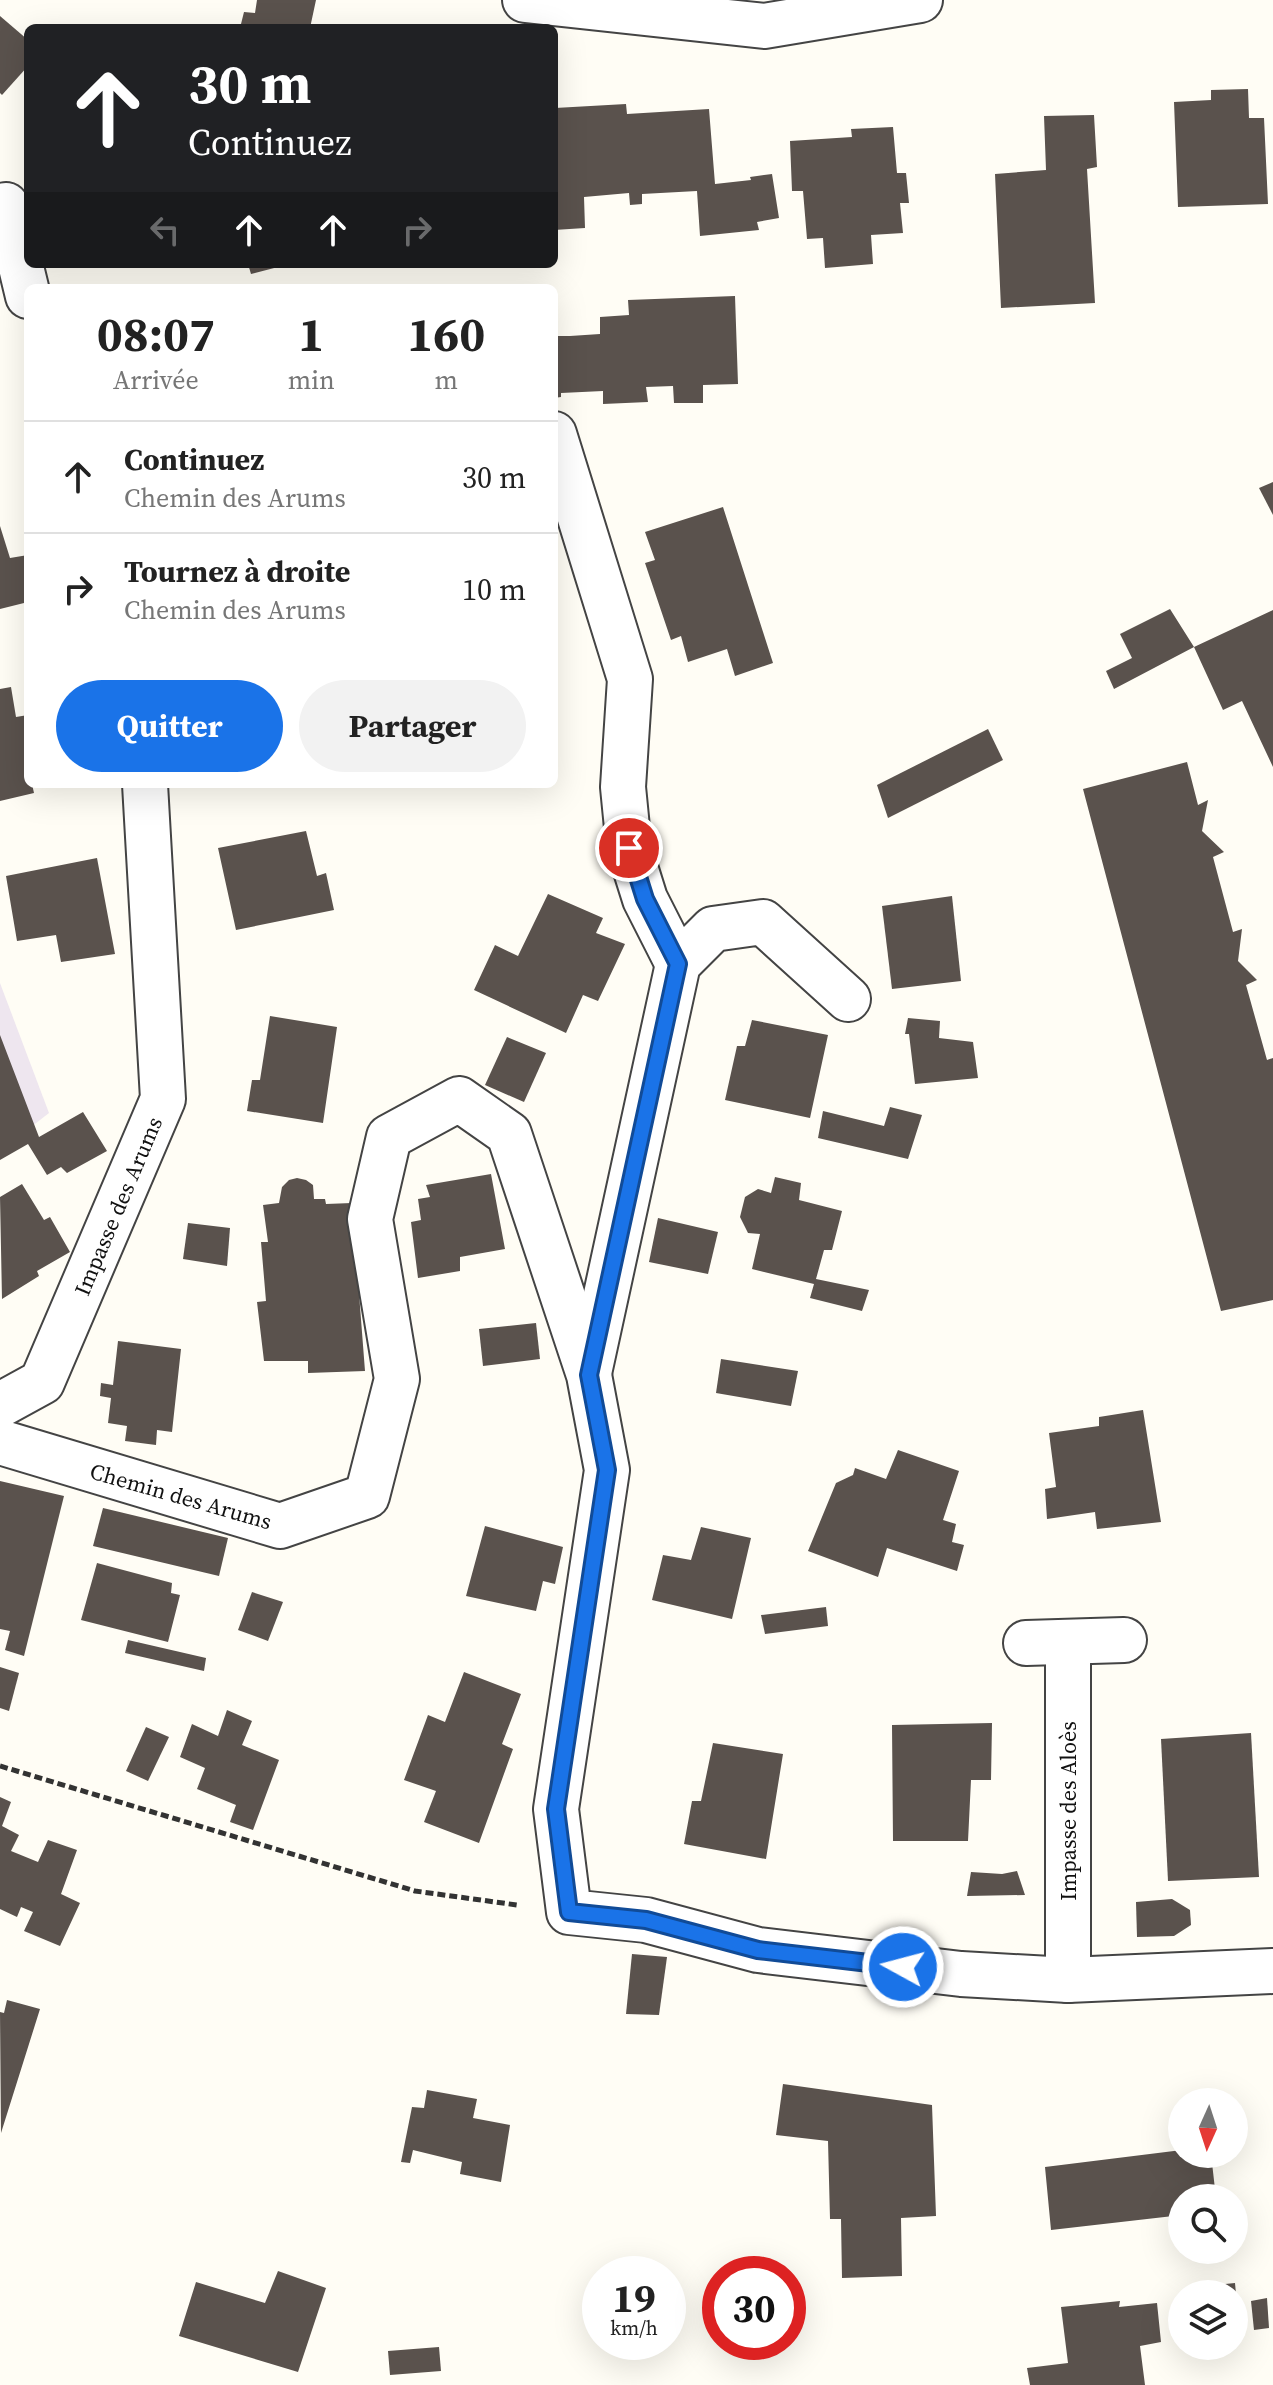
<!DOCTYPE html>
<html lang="fr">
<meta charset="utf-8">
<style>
:root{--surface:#fff;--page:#f2f2f2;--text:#222;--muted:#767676;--line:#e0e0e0;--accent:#1a73e8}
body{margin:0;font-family:"Source Serif 4",serif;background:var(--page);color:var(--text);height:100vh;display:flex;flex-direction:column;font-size:30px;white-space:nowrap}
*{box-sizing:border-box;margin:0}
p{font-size:26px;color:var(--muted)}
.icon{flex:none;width:44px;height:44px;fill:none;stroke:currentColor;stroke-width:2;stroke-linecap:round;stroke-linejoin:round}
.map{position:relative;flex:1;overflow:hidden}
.side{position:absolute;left:24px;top:284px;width:534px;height:504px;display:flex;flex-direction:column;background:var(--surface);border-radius:12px;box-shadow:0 8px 32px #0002}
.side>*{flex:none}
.top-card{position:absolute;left:24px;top:24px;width:534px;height:244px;border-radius:12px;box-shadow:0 8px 32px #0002;background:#202124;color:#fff;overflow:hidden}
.needle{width:52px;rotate:183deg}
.fabs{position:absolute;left:1168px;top:2088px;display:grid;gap:16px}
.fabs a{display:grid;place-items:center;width:80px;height:80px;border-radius:50%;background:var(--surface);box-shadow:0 8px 32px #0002;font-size:40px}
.speed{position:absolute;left:582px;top:2256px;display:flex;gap:16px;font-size:40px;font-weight:700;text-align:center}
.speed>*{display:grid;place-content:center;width:104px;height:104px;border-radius:50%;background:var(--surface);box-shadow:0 8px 32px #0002;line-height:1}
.speed small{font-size:20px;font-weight:400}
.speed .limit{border:12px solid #d22;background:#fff;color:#111}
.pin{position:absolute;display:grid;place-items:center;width:68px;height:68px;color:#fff;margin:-34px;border:4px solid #fff;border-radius:50%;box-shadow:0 2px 8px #0007}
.me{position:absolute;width:88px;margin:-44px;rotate:277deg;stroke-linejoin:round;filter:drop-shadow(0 0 6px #0008)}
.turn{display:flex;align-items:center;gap:28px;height:168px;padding:0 32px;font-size:36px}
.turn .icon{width:104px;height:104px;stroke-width:2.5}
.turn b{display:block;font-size:56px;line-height:68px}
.lanes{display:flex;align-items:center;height:76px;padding:0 32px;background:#0003;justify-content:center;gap:40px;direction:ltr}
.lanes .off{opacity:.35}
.eta{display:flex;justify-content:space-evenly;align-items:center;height:136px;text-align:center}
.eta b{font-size:48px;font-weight:700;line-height:56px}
.action{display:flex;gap:16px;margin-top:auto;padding:16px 32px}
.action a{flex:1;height:92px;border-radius:48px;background:var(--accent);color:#fff;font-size:32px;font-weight:700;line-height:92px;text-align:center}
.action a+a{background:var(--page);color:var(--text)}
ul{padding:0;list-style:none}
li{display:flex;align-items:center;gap:24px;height:112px;padding:0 32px;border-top:2px solid var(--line)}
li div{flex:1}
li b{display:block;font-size:30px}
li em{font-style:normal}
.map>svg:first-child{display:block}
.industrial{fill:#eee6ef}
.building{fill:#5a524d}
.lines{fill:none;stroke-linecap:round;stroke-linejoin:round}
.street-casing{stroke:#444;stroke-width:48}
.path{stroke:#333;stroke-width:5;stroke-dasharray:8 4;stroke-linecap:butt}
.street{stroke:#fff;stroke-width:44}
.route-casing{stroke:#114b97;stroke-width:20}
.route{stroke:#1a73e8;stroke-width:14}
.labels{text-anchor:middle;stroke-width:8;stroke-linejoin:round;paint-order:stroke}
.street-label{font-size:22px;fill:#111;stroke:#fff}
</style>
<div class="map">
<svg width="1273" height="2385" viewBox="0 0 1273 2385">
<rect width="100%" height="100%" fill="#fffdf5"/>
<!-- industrial -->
<polygon class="industrial" points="0,983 49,1113 0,1151"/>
<!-- building -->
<g class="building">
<polygon points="257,0 316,0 310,28 240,28 244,12 255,13"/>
<polygon points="0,16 28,40 28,66 2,95 0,93"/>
<polygon points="1248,89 1249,118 1264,118 1268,204 1178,207 1174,102 1211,100 1211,90"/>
<polygon points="626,104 627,114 709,109 715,184 751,180 750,177 772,174 779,218 757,222 759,230 700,236 697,191 642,194 642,204 630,205 629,193 584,197 585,228 554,230 554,152 558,152 555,108"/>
<polygon points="1094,115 1097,167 1087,169 1095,303 1001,308 995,174 1046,170 1044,116"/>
<polygon points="893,127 897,173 906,173 909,203 900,203 903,233 871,235 873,264 825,268 823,238 807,239 803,191 792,191 790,141 852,137 851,129"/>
<polygon points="248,264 277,264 278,267 251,274"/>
<polygon points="735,296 738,384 703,385 703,403 674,403 673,386 646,387 648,402 603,404 603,391 561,393 561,397 554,398 554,303 557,303 558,336 570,336 600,334 600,317 629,315 628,300"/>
<polygon points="1273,482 1273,515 1259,488"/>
<polygon points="723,507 773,663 735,676 727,649 688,662 681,636 671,640 645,563 655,560 645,532"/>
<polygon points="0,526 10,558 28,555 28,602 0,609"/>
<polygon points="1170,609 1194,647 1273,610 1273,767 1242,701 1223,710 1194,647 1114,689 1106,671 1132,658 1120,634"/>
<polygon points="11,687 16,717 28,715 28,784 32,784 34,793 0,801 0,689"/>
<polygon points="988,729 1003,760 888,818 877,785"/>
<polygon points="1187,762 1198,805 1208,800 1202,831 1224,852 1213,857 1233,932 1242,929 1238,961 1257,980 1246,985 1267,1060 1273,1058 1273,1300 1221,1311 1083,789"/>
<polygon points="306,831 317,876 326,873 334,910 236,930 218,848"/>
<polygon points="97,858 115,954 61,962 56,935 17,941 6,876"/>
<polygon points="548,894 603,918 596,933 625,944 598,1001 583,995 566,1033 474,990 495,945 518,956"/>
<polygon points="952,896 961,981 892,989 882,906"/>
<polygon points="270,1016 337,1027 323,1123 247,1111 252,1080 260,1080"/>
<polygon points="908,1018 940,1021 939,1038 973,1042 978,1078 915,1084 909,1034 905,1034"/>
<polygon points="752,1020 828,1035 810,1118 725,1100 737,1046 745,1046"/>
<polygon points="0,1035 39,1137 83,1112 107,1151 67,1173 61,1167 47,1175 28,1144 0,1160"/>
<polygon points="507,1037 546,1053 524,1102 485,1085"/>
<polygon points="890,1107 922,1115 908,1159 818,1138 823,1111 884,1126"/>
<polygon points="491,1174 505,1249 460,1257 460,1271 418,1278 411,1222 421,1220 418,1199 430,1197 426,1185"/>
<polygon points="775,1177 801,1183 799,1200 842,1211 832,1250 824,1250 816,1279 869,1290 862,1311 810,1298 814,1284 752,1269 760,1234 748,1233 740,1217 745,1197 758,1189 771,1193"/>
<polygon points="297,1178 306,1180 313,1185 314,1199 325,1199 326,1204 352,1203 365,1371 308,1373 308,1361 264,1361 257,1302 266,1301 261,1242 268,1242 263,1205 279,1203 282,1187 289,1180"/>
<polygon points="22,1184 44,1220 50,1217 70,1252 37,1271 39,1276 2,1299 0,1197"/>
<polygon points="658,1218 718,1232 708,1274 649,1262"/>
<polygon points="188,1223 230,1228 227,1266 183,1259"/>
<polygon points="536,1323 540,1359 483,1366 479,1329"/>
<polygon points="118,1341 181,1349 172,1432 157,1430 156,1445 125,1441 127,1426 108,1423 111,1398 100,1396 101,1383 113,1385"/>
<polygon points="721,1359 798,1371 791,1406 716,1393"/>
<polygon points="1143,1410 1161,1522 1097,1529 1095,1512 1047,1519 1045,1489 1056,1487 1049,1433 1099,1426 1099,1417"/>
<polygon points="898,1450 959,1471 943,1520 956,1524 952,1542 964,1545 957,1571 887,1548 878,1577 808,1551 836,1483 853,1475 855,1468 886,1479"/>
<polygon points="0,1481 64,1496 24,1656 5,1650 10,1631 0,1629"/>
<polygon points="103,1508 228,1538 219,1576 93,1546"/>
<polygon points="485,1526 563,1547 555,1584 543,1581 536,1611 466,1596"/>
<polygon points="701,1527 751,1538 732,1619 652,1600 663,1555 691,1560"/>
<polygon points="97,1563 172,1583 171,1593 180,1595 168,1642 81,1620"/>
<polygon points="252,1592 283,1602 268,1641 238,1630"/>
<polygon points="826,1607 828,1626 765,1634 761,1615"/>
<polygon points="128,1640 206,1658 204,1671 125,1653"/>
<polygon points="0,1667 19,1673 9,1711 0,1708"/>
<polygon points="464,1672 521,1694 502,1744 513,1749 479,1843 424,1822 436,1791 404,1780 428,1715 445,1722"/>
<polygon points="227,1710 252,1721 242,1745 279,1760 253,1830 230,1822 236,1805 197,1789 205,1768 180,1757 192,1724 218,1736"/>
<polygon points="992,1723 991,1780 971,1780 968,1841 893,1841 892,1725"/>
<polygon points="146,1727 169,1737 148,1781 126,1771"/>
<polygon points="1251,1733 1259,1877 1168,1881 1161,1739"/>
<polygon points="713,1743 783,1754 766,1859 684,1844 692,1801 701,1801"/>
<polygon points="0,1797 11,1802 2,1826 19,1835 11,1851 38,1862 48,1840 77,1850 61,1894 80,1903 60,1946 24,1931 33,1912 21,1907 17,1917 0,1909"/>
<polygon points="1017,1871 1025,1895 967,1896 971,1872 1002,1874"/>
<polygon points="1172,1899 1190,1910 1191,1925 1174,1936 1137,1937 1136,1902"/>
<polygon points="632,1954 667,1957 659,2015 626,2014"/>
<polygon points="7,2000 40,2009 1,2133 0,2012 4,2013"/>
<polygon points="783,2084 932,2105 936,2216 901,2218 902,2276 842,2278 841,2219 830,2219 828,2141 776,2135"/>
<polygon points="427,2090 477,2099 473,2118 510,2125 501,2182 460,2174 462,2162 413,2150 410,2163 401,2162 412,2107 424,2108"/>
<polygon points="1182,2150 1182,2154 1211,2154 1216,2198 1182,2198 1182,2215 1051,2230 1045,2167"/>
<polygon points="278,2271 326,2288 298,2372 179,2336 196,2282 265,2303"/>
<polygon points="1235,2283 1236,2294 1196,2294 1196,2287"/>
<polygon points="1267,2298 1269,2328 1254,2330 1251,2301"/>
<polygon points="1120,2301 1119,2307 1157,2303 1161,2342 1140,2346 1145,2385 1030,2385 1027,2368 1068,2363 1061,2307"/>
<polygon points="439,2347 441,2371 390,2375 388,2351"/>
</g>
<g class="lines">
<defs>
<g id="street">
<polyline points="525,0 764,26 920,0"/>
<polyline points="6,205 28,296"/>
<polyline points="554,434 630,679 623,787 629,848 645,899 678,964"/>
<polyline points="589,1373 678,964 713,929 763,922 848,999"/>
<polyline points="0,1405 42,1382 163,1099 145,784"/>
<polyline points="0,1442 280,1526 367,1496 397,1379 370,1219 389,1137 459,1099 509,1134 589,1375 607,1470 556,1809 569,1912 646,1920 758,1950 961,1974 1068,1980 1273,1971"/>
<polyline points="1026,1643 1124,1640"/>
<polyline points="1068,1980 1068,1642"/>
</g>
</defs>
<!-- street casing -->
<use href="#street" class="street-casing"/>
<!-- path -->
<polyline class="path" points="0,1766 415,1891 517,1905"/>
<!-- street -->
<use href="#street" class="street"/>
</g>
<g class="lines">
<defs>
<polyline id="route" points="629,848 645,899 678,964 589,1375 607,1470 556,1809 569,1912 646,1920 758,1950 903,1967"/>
</defs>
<!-- route casing -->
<use href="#route" class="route-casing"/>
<!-- route -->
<use href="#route" class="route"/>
</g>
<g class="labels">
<!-- street labels -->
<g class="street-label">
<text transform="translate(118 1206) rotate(-67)" y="8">Impasse des Arums</text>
<text transform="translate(181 1496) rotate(16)" y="8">Chemin des Arums</text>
<text transform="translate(1068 1811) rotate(-90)" y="8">Impasse des Aloès</text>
</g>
</g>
</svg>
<div class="fabs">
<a><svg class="needle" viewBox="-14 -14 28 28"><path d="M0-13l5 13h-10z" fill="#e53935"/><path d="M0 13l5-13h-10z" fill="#767676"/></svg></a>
<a><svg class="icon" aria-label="search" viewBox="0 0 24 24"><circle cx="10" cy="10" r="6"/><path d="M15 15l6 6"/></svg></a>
<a><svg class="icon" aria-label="layers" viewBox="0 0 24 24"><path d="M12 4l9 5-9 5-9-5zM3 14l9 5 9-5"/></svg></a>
</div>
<div class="speed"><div>19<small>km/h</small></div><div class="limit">30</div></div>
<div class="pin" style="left:629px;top:848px;background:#d93025"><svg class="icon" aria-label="arrive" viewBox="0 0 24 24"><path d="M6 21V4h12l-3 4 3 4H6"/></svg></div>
<svg class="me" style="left:903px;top:1967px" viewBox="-20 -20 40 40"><circle r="17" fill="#1a73e8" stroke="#fff" stroke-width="3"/><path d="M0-11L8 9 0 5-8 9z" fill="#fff"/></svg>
<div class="top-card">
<div class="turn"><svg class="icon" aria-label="ahead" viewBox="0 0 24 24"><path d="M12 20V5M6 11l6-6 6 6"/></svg><div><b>30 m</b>Continuez</div></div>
<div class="lanes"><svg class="icon off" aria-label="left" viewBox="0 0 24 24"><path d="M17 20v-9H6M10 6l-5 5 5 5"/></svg><svg class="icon" aria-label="ahead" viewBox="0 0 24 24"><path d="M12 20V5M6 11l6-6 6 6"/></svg><svg class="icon" aria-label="ahead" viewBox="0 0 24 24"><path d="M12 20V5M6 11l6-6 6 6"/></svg><svg class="icon off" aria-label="right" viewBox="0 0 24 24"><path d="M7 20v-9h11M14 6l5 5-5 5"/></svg></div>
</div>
<section class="side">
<div class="eta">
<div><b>08:07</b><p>Arrivée</p></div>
<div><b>1</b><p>min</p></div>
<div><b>160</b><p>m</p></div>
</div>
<ul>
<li><svg class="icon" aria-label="ahead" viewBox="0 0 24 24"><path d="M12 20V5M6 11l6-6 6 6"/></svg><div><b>Continuez</b><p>Chemin des Arums</p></div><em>30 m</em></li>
<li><svg class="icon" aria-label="right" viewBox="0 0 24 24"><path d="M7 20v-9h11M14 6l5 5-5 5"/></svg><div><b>Tournez à droite</b><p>Chemin des Arums</p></div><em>10 m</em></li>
</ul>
<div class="action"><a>Quitter</a><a>Partager</a></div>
</section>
</div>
